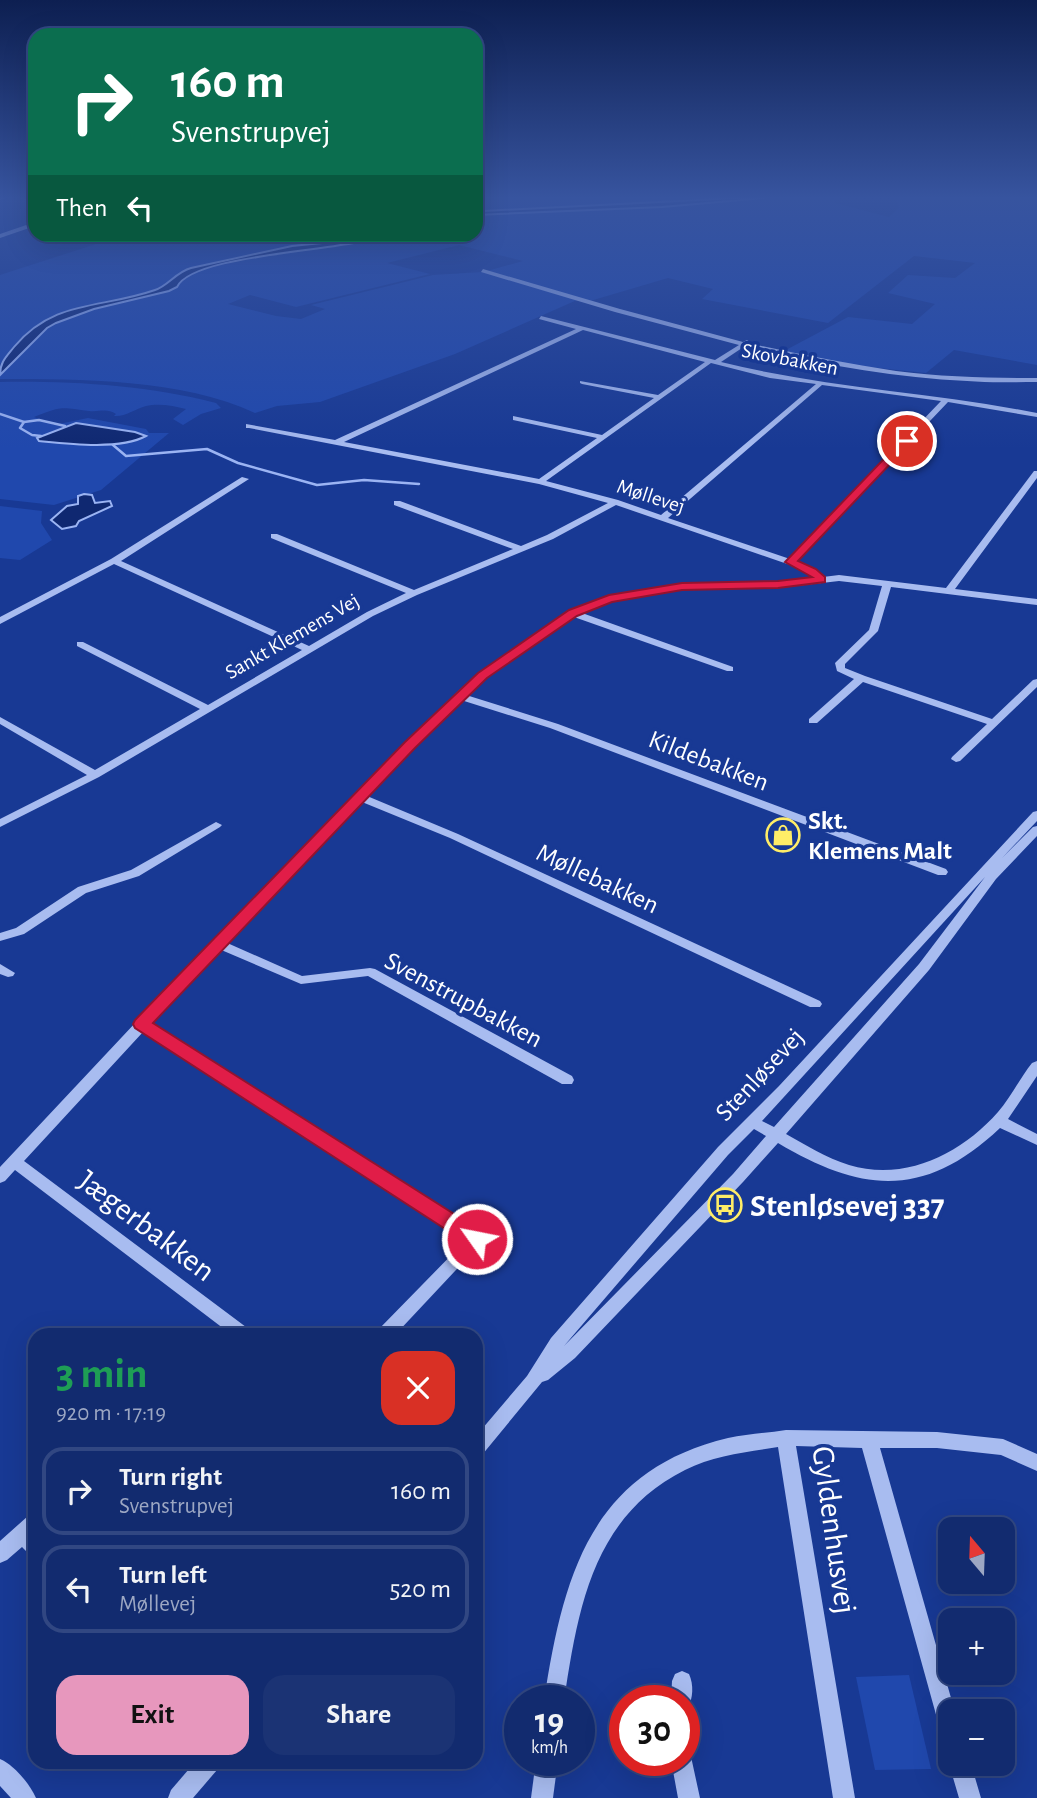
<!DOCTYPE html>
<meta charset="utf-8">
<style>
:root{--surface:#122b6f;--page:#1b3374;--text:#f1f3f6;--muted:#9ca7c3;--line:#314782;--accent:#e797bd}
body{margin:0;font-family:"Alegreya Sans",sans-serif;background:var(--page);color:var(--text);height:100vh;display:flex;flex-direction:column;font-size:26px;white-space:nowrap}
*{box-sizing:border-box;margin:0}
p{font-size:23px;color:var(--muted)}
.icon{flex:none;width:38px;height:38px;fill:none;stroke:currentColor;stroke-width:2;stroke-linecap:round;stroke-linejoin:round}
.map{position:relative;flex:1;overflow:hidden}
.side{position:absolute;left:28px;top:1328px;width:455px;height:441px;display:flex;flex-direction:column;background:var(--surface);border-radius:21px;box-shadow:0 7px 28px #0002,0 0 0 2px var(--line)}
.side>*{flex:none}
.hud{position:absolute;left:28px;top:28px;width:455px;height:214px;border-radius:21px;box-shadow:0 7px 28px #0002,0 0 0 2px var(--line);background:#0b6e4f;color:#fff;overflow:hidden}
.needle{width:46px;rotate:341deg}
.tools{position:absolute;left:938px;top:1517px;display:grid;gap:14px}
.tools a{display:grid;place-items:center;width:77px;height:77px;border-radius:14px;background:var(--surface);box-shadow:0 7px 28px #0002,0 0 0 2px var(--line);font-size:35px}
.speed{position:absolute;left:504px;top:1685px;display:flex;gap:14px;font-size:35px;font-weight:700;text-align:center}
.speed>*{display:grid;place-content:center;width:91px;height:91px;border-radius:50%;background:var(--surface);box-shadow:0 7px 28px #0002,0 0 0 2px var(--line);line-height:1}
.speed small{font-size:18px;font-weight:400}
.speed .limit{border:10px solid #d22;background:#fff;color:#111}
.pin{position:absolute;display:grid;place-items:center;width:60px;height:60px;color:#fff;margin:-30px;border:4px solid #fff;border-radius:50%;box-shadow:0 2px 7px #0007}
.me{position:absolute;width:77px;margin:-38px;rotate:303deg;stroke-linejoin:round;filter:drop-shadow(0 0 5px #0008)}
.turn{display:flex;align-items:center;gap:24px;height:147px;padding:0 28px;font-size:32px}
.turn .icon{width:91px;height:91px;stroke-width:2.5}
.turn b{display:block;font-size:49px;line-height:60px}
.then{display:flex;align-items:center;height:66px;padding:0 28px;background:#0003;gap:14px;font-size:26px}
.round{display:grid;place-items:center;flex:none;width:74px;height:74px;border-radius:21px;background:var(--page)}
.headline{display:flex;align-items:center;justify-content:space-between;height:119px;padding:0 28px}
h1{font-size:42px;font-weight:700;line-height:52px;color:#1e9e55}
.button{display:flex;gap:14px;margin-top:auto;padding:14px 28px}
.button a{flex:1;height:80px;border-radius:21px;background:var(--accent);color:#111;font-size:28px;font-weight:700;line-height:80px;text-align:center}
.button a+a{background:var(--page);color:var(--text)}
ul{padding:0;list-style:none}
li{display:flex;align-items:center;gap:21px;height:88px;margin:0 14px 10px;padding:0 14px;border:4px solid var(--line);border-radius:21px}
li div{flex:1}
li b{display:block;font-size:26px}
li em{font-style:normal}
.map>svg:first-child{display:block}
.green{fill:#2048ad;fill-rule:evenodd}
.water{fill:#0f2871;stroke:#9bb4f3;stroke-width:2}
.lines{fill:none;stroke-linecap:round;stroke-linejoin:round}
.stream{stroke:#9bb4f3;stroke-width:2.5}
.minor{fill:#a8bcf0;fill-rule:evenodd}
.route{fill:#e11d48;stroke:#92132f;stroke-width:2}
.labels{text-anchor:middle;stroke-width:7;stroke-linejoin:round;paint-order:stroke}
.far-street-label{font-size:21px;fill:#fff;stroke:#183994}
.street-label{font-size:26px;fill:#fff;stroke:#183994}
.poi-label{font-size:26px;font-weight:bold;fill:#fff;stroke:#183994;text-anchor:start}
.near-poi-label{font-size:32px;font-weight:bold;fill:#fff;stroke:#183994;text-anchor:start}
.near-street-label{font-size:32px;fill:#fff;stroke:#183994}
</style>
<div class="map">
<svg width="1037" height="1798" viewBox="0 0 1037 1798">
<rect width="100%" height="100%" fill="#183994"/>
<!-- green -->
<g class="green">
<polygon points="476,198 737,198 476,212"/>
<path d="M765,198H837L835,203L889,217L899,208L897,199L892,198H1037V365L954,350L926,373L850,365L784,351L848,317L912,324L935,304L888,293L908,275L955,278L975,263L914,256L828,323L702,299L713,289L668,278L590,301L487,271L523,261L459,245L387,263L430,274L296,307L250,295L228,304L276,316L301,319L325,309L311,305L433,275L483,272L577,300L455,354L320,402L277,406L255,413C183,379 79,379 0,379V375L47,328L80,313L169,291L181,279L202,269L309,247L359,242L385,235L476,234V215L488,214L662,207Z"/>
<polygon points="124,235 371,235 342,241 292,246 191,268 154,291 102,302 30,332 0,364 0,275"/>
<path d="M0,382C72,381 146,385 216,403L221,408L201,414L183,425L173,419L186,409C174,406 159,403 146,406C135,409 125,417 114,416L116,414C107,408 100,412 89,411C61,407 61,406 34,417L54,425L88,418L146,429L149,433H169L101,490L54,505L0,499ZM76,423L135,432L143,434C133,437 121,444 111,445C87,445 63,443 39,441Z"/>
<polygon points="0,506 42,511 41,523 52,540 20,560 0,558"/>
<polygon points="909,1675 931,1769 875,1770 856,1677"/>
</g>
<!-- water -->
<g class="water">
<polygon points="737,198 765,198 662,207 476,215 476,212 483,211"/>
<path d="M371,235H385C346,252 193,253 177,287L169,291L94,309L56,323L47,328L0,375C0,362 6,357 14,347C54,299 101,309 155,290C168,286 176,272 191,268L292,246L342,241Z"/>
<path d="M76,423L135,432L146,436C120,450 69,444 39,441L37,438Z"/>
<polygon points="84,494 92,495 95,503 110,501 112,506 79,521 76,526 62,529 51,520 67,506 78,504 78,496"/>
</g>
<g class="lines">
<!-- stream -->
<g class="stream">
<polyline points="0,414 24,422 20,428 32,435 41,436"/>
<polyline points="24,422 39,420 65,426"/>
<polyline points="113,445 126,456 207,449 238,463 317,485 364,480 419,484"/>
</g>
<!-- minor -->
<g class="minor">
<polygon points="0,198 6,198 0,200"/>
<polygon points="20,198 35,200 35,202 20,199"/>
<polygon points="35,222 35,226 0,238 0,234"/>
<path d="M483,269L620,309L743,342L747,340L750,342L749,343L757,345C803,355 849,364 896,371C943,377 990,378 1037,378V382C1014,382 990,383 967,381C893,377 817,364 745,346L721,362C825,388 932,392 1037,413V417L948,402L797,561L823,577L839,575L946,588L1034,471H1037V478L955,589L1037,599V605L891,587L878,631L845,664V668L865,676L992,719L1033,680L1037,679V687L960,761L956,762L951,759L952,757L987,724L863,682L817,723H809V719L854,679L837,671L835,663L869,630L882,586L839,581L778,588L682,589L612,601L582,613L733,667V671H727L574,617L486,677L466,695L558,724L946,869L948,872L946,875H938L550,728L461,700L367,796L458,834L820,1001L822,1004L820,1007H810L450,838L362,802L225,942L302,976L370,968L375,969L572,1076L574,1080L572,1084H562L368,976L301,984L219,949L150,1024L483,1235L485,1239L395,1335H376L378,1330L466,1240L143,1032L24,1161L250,1330L252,1335H232L15,1170L5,1181L0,1183V1167L213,940L455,694L478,673L570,611L606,597L682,583L778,582L813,578L796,567L616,505L553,539L417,595L373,616L99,777L0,827V819L87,775L0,724V717L95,770L200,709L77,646V642H83L208,705L302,650L114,564L0,624V617L111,559L242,477L249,479L121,561L309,646L367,612L406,593L271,538V534H277L414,590L513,549L394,505V501H400L521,546L547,535L608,503L539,484L249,428H246V424L335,440L576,329L539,319L541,316L715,360L739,345L615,312L481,272ZM583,330L705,362L658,395L580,381V383L582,384L654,398L602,435L513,416V420L597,438L539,479L344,442ZM711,363L770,378L816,384L661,515L618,500L546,481ZM822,385L941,401L790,559L668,518Z"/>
<path d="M1037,811V821L1002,858L1033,827L1037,826V836L996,879L929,970L786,1134C806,1145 826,1158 849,1165C905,1182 961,1154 998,1112C1011,1097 1020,1078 1032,1063L1037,1061V1076L1008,1119L1037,1134V1145L1000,1128C925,1199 862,1193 778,1143L743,1182L575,1358L548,1380L542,1382L482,1455L476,1457V1436L527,1376L551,1338L718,1147L779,1086L1033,812ZM985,877L919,964L774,1127L762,1121ZM754,1129L766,1136L733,1174L564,1346L728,1155Z"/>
<polygon points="216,822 222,825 220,827 139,876 86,893 24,934 0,941 0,933 16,928 78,887 131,870"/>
<polygon points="0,964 15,973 13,976 8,977 0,974"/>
<path d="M786,1430L937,1432L1003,1439L1037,1454V1471L1001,1455L937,1448H880L955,1712H950V1739L943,1736L940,1729L862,1448L796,1446L855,1798H833L778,1447C747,1452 714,1455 685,1470C593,1516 578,1608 564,1701H544C563,1577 590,1471 728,1438C747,1434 767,1433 786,1430Z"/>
<polygon points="35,1513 35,1556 28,1553 22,1547 7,1560 0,1563 0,1541 28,1516"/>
<path d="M682,1671L689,1674C694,1685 693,1698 688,1708L684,1710V1701H671L672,1681L675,1674Z"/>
<polygon points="684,1750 690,1752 700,1798 678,1798 671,1760 684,1760"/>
<path d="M0,1759C14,1765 30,1784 36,1798H11L0,1786Z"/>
<polygon points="536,1760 558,1760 553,1798 531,1798"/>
<polygon points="195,1762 220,1762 217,1770 193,1798 168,1798 171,1790"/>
<polygon points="950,1762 950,1764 971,1764 981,1798 959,1798 949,1764"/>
</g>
</g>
<!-- sky -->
<linearGradient id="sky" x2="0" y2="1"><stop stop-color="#0d1f51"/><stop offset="0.44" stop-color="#37549f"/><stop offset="1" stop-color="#37549f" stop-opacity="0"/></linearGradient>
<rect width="1037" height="449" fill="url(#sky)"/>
<!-- route -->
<polygon class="route" points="903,439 912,441 798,561 816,569 825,577 825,582 778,588 682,590 612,602 577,616 487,678 415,748 153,1023 484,1233 487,1239 484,1245 477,1247 470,1245 135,1028 133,1024 135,1020 405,742 478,673 569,610 609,595 682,583 778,581 812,577 785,562"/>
<!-- icons -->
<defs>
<symbol id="shop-ring" viewBox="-11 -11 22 22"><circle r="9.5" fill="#183994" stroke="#ffed67" stroke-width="1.5"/><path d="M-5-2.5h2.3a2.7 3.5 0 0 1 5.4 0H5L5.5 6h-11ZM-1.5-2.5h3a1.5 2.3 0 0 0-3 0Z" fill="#ffed67"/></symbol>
<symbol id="bus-ring" viewBox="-11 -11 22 22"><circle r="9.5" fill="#183994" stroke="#ffed67" stroke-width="1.5"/><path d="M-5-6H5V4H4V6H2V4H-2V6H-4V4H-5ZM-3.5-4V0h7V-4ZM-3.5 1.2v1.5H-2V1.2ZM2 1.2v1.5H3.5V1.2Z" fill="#ffed67"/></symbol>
</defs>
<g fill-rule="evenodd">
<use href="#shop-ring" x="764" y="816" width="38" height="38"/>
<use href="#bus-ring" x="706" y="1186" width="38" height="38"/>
</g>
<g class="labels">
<!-- far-street labels -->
<g class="far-street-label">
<text transform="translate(790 359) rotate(11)" y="7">Skovbakken</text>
<text transform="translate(651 496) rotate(18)" y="7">Møllevej</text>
<text transform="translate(292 636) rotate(-30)" y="7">Sankt Klemens Vej</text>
</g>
<!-- street labels -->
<g class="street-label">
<text transform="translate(709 760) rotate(21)" y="9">Kildebakken</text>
<text transform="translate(598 878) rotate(25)" y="9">Møllebakken</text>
<text transform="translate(464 999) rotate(28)" y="9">Svenstrupbakken</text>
<text transform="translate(759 1074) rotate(-47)" y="9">Stenløsevej</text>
</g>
<!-- poi labels -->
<g class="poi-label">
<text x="808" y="829">Skt.<tspan x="808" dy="30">Klemens Malt</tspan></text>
</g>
<!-- near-poi labels -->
<g class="near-poi-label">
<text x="750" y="1216">Stenløsevej 337</text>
</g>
<!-- near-street labels -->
<g class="near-street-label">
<text transform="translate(147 1225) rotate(37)" y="11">Jægerbakken</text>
<text transform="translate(835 1530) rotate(82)" y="11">Gyldenhusvej</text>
</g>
</g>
</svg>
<div class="tools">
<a><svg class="needle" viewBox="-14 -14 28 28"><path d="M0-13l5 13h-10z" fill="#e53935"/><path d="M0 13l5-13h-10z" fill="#9ca7c3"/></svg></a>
<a>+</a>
<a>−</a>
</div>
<div class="speed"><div>19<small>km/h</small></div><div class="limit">30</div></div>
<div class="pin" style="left:907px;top:441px;background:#d93025"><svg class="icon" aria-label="arrive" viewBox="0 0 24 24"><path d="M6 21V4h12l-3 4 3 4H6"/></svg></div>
<svg class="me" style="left:477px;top:1239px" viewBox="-20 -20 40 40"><circle r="17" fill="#e11d48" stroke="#fff" stroke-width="3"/><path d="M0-11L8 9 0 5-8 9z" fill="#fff"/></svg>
<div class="hud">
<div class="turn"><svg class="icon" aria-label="right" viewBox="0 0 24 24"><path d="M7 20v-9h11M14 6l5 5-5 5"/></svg><div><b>160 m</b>Svenstrupvej</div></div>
<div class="then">Then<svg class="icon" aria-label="left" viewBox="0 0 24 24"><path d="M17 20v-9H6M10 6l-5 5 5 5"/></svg></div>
</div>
<section class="side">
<div class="headline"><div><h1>3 min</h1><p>920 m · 17:19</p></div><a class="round" style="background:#d93025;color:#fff"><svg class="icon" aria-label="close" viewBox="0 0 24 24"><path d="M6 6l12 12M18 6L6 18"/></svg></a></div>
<ul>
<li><svg class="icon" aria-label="right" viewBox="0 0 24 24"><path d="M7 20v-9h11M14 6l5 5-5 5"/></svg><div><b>Turn right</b><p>Svenstrupvej</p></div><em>160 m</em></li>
<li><svg class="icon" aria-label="left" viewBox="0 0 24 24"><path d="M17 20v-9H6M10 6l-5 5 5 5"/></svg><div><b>Turn left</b><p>Møllevej</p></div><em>520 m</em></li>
</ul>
<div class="button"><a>Exit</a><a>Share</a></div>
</section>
</div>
